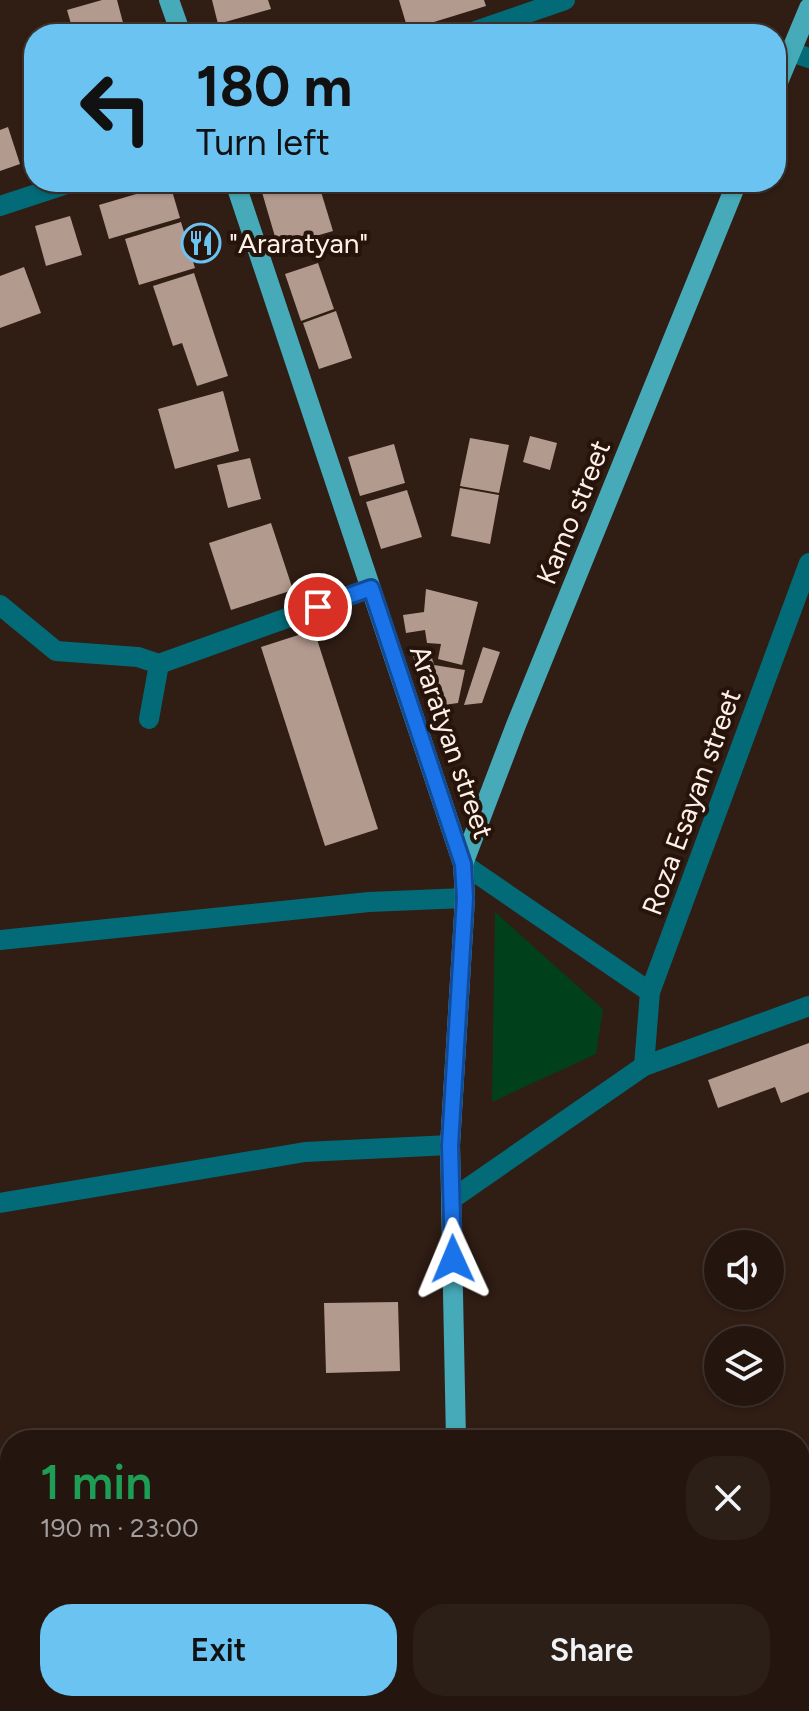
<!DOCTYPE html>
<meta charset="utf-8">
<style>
:root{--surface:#24160f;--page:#2c1f18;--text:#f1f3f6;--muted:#a39f9e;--line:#41352f;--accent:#6ac3f1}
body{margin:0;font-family:Figtree,sans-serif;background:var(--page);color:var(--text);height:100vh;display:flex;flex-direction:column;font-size:30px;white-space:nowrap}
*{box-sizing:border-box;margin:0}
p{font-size:26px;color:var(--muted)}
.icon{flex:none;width:44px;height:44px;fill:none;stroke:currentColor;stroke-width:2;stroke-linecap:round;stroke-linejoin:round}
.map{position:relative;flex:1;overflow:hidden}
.details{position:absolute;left:0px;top:1430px;width:810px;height:282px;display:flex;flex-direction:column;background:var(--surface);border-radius:32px 32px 0 0;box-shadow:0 2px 6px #0004,0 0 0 2px var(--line)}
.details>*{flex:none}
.banner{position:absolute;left:24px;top:24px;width:762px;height:168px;border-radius:32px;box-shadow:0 2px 6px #0004,0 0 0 2px var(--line);background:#6ac3f1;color:#111;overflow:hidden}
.fabs{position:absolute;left:704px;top:1230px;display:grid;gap:16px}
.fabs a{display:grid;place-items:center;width:80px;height:80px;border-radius:50%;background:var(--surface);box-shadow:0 2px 6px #0004,0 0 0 2px var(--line);font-size:40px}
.pin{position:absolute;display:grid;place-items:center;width:68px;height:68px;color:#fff;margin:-34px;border:4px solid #fff;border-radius:50%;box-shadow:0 2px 8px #0007}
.me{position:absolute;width:88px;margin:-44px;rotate:359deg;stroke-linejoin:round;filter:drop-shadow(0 0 6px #0008)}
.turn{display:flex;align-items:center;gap:28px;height:168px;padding:0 40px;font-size:36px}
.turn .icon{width:104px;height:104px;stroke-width:2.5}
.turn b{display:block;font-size:56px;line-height:68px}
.round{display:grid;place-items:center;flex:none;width:84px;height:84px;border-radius:32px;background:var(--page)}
.headline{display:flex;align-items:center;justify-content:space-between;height:136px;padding:0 40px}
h1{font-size:48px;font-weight:600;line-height:60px;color:#1e9e55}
.action{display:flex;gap:16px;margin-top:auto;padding:16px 40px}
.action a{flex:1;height:92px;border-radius:32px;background:var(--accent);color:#111;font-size:32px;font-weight:600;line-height:92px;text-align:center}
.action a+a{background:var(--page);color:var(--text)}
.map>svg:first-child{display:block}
.green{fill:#00411c}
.building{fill:#b29a8e}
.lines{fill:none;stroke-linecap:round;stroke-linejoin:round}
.minor{stroke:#036b77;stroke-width:20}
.major{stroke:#47aab9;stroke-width:20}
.route-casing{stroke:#114b97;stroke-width:20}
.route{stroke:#1a73e8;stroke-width:14}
.labels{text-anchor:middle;stroke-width:8;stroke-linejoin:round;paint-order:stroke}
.poi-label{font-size:28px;fill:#fdf0e9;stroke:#26140b;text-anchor:start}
.street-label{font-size:28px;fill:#fdf0e9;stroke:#26140b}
</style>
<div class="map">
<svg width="809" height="1711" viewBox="0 0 809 1711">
<rect width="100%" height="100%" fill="#301d14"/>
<!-- green -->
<polygon class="green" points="495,912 603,1009 596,1054 492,1102"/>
<!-- building -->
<g class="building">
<polygon points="102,0 117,0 126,34 74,34 67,10"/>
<polygon points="212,0 268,0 271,9 218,24"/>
<polygon points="399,0 484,0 486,6 408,30"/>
<polygon points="276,28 278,34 258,34 258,33"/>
<polygon points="8,127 20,164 0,171 0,130"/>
<polygon points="259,182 318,182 333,231 278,247"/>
<polygon points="170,184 180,218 109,239 99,205"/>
<polygon points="70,216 82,255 46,266 35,226"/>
<polygon points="181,222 195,268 139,285 125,239"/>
<polygon points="318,263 334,309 301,321 285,274"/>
<polygon points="24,267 41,313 0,328 0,276"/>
<polygon points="194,273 228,376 197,386 182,343 173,346 153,286"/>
<polygon points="336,311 352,358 319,369 303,323"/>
<polygon points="223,391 239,451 175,469 158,409"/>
<polygon points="530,436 557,443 550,470 523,462"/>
<polygon points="470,438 509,445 499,493 460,486"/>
<polygon points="394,444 405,483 360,496 348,457"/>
<polygon points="250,458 261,499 228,508 217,465"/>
<polygon points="460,488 499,495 490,544 451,536"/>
<polygon points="407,490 422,537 381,549 366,502"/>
<polygon points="271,523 293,590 231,610 209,543"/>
<polygon points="426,589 478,602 462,665 438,659 441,644 427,643 425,630 406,633 403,615 424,612"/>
<polygon points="314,630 378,829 325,846 261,647"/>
<polygon points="483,647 500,652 482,703 464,705"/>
<polygon points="430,651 434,665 465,670 458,703 429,707 413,656"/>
<polygon points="809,1043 809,1092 781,1103 775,1087 718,1108 708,1080"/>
<polygon points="398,1302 400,1371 326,1373 324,1303"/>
<rect x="374" y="1702" width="37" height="9"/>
</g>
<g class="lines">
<!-- minor -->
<g class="minor">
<polyline points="467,34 565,0"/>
<polyline points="791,52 809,58"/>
<polyline points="0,206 73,182"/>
<polyline points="0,605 56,651 138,657 159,664"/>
<polyline points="149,719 159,664 371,588"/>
<polyline points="463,864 650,992"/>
<polyline points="0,940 369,902 465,898"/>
<polyline points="644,1066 650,992 809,563"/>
<polyline points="452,1199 644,1066 809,1006"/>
<polyline points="0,1203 305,1152 450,1145"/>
</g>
<!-- major -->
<g class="major">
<polyline points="169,0 181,34"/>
<polyline points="776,87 809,8"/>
<polyline points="235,182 463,864 465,898 450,1145 456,1440"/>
<polyline points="463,864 516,725 737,182"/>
<polyline points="460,1702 460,1711"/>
</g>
</g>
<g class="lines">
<defs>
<polyline id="route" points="318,607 371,588 463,864 465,898 450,1145 453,1259"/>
</defs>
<!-- route casing -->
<use href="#route" class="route-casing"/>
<!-- route -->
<use href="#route" class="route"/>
</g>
<!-- icons -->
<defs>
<symbol id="restaurant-ring" viewBox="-11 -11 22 22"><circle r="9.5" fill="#26140b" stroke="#6ac3f1" stroke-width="1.5"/><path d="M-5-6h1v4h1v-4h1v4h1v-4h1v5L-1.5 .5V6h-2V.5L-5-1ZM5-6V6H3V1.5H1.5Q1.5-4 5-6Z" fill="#6ac3f1"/></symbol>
</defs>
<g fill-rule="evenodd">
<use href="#restaurant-ring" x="179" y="221" width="44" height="44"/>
</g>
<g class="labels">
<!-- poi labels -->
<g class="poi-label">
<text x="229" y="253">"Araratyan"</text>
</g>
<!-- street labels -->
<g class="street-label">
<text transform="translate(573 512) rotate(-68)" y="10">Kamo street</text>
<text transform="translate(452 742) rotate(71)" y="10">Araratyan street</text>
<text transform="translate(691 802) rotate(-70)" y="10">Roza Esayan street</text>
</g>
</g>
</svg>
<div class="fabs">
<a><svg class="icon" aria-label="sound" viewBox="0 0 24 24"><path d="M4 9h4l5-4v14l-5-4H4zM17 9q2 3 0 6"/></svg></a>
<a><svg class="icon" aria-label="layers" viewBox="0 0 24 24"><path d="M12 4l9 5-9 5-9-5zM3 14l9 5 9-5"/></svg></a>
</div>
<div class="pin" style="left:318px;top:607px;background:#d93025"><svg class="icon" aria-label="arrive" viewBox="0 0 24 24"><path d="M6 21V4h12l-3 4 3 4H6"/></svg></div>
<svg class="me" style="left:453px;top:1259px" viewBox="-20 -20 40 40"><path d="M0-17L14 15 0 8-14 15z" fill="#1a73e8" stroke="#fff" stroke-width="4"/></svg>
<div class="banner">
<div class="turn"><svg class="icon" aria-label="left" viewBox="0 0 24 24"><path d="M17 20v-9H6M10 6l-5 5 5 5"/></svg><div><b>180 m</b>Turn left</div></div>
</div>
<section class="details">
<div class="headline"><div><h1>1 min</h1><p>190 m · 23:00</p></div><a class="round"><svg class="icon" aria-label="close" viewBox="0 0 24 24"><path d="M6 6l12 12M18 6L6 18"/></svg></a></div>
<div class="action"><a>Exit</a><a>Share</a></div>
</section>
</div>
